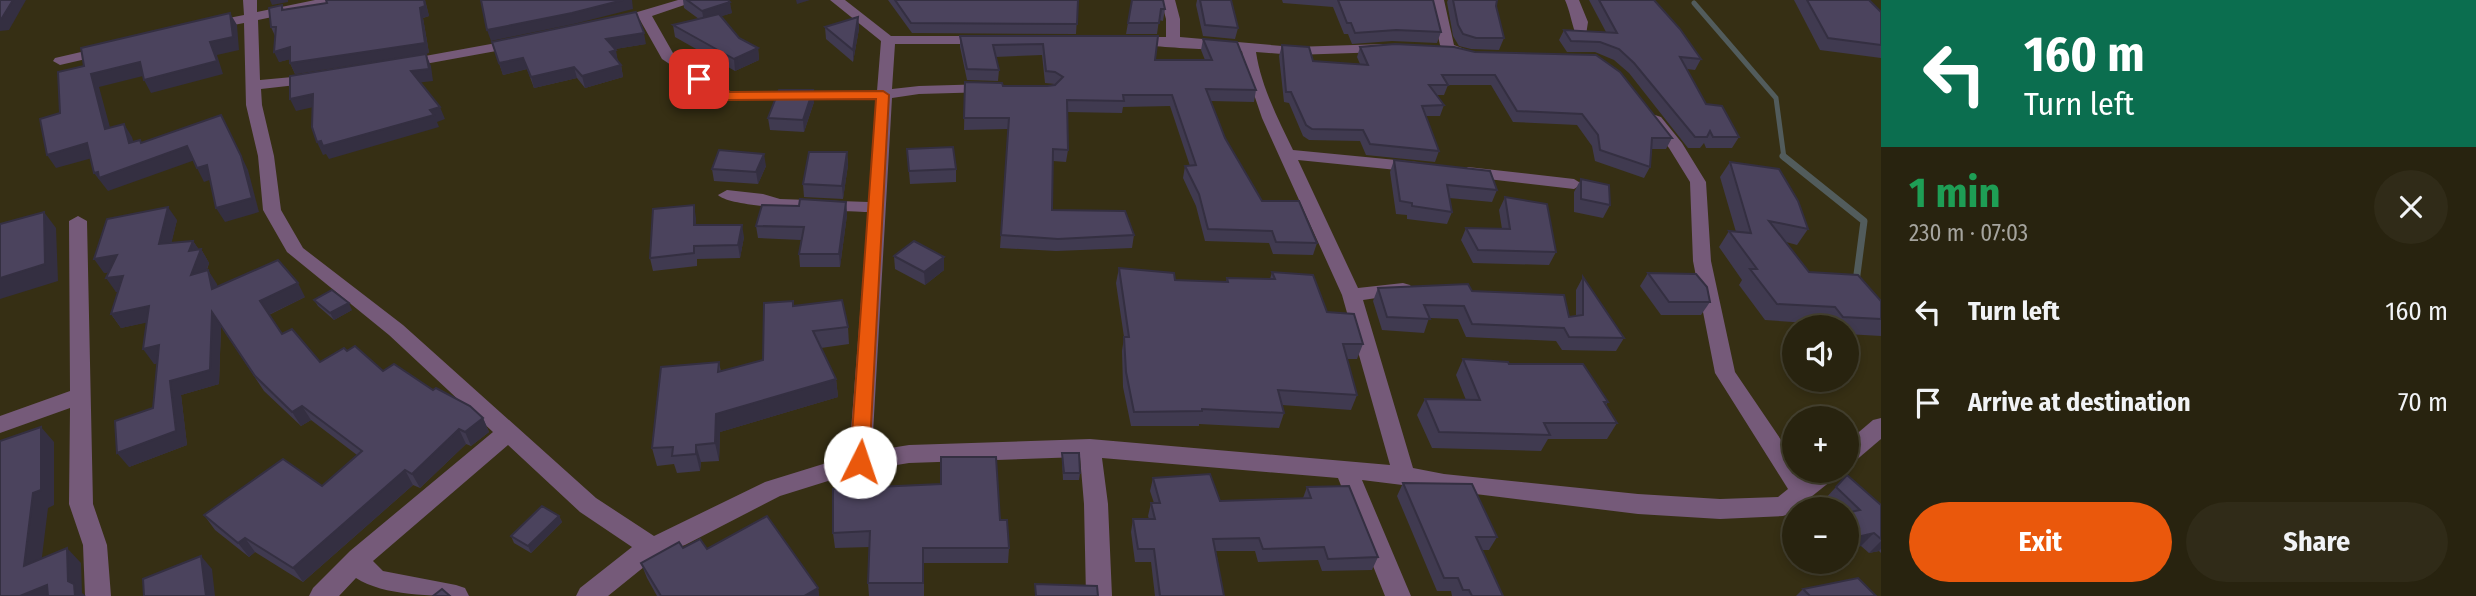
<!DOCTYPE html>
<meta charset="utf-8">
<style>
:root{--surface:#28230f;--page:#302b18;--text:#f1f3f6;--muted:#a5a49e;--line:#44402f;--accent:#ea580c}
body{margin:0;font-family:"Fira Sans Condensed",sans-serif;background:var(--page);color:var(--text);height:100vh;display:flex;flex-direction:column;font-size:26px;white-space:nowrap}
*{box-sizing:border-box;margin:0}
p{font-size:23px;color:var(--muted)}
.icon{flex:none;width:38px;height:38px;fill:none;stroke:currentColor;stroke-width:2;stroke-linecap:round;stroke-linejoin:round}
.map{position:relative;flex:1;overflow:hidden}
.sheet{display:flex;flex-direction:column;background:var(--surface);width:595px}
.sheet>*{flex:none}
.guide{background:#0b6e4f;color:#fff;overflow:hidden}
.fabs{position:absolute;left:1782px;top:315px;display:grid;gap:14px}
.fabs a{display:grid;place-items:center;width:77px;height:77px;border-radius:50%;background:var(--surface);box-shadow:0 4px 10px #0003,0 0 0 2px var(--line);font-size:35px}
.pin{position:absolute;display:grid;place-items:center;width:60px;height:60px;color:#fff;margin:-30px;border-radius:14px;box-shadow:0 4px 10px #0006}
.me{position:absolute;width:77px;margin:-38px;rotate:4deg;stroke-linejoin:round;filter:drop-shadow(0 0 5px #0008)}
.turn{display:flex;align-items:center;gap:24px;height:147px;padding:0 28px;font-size:32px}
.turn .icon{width:91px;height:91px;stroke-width:2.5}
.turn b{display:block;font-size:49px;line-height:60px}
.round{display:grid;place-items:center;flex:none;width:74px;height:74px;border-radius:37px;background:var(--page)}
.summary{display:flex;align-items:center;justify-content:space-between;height:119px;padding:0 28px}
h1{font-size:42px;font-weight:700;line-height:52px;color:#1e9e55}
.action{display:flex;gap:14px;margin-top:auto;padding:14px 28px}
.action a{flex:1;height:80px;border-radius:42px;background:var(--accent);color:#fff;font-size:28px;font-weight:700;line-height:80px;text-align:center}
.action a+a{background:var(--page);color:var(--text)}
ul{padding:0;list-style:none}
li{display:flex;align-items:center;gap:21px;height:91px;padding:0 28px}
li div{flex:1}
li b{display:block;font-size:26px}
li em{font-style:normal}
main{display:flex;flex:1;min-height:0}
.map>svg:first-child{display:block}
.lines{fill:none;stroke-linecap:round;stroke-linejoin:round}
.stream-far1{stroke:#525c5c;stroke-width:5}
.stream{stroke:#525c5c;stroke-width:7}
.street{fill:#755a79;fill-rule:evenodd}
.wall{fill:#403a50}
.shaded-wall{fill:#342f41}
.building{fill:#4b435d;stroke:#342f41;stroke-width:2}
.route{fill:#ea580c;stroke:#983908;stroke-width:2}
</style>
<main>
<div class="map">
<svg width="1881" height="596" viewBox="0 0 1881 596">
<rect width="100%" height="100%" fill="#362f14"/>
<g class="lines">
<!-- stream-far1 -->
<polyline class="stream-far1" points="1694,3 1776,98 1784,158"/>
<!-- stream -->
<polyline class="stream" points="1783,156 1864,221 1856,282"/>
<!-- street -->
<g class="street">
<path d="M243,0H257V12L315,0H341L334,4L258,20L260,80L314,75L321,79L314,83L261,89L262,105L274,156L281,210L303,248L403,325L596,498L654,536L765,482L849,456L868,212C843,211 731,209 718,195L727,190L763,194L780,199L869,202L876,100L722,99L662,59L640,20L612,28L605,24L607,21L678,0H699L652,16L673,53L730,91H877L881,41L830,0H845L891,36H986L993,40L986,44H895L892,89L919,86L989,84L996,88L989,92L919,94L892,98L872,451L909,445L1090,439L1390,465L1342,295L1262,118L1244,65L1242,51C1225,50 1132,47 1125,41L1132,37H1166V19L1161,0H1175L1180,19V37L1294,47L1384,44L1391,48L1384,52L1294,55L1256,52C1261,86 1278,119 1293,150L1417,162L1425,167L1417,172L1298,160L1358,288L1403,283L1410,285L1413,289L1410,293L1363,300L1413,468L1444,474L1638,494L1720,499L1778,497L1788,489L1715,373L1693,261L1690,182L1669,148L1647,120L1655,115L1661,117L1682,143L1706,182L1711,261L1735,372L1794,459V471H1801L1805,476L1812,471H1839L1836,477L1791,513L1783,516L1720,519L1638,514L1362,480L1411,596H1385L1338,478L1102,458L1108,504L1112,596H1086L1084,504L1080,457L909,463L860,471L780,496L685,545L660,554L608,596H576L580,588L632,547L580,512L508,445L373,561L383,571L456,585L465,588L469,596C432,596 384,596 356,578L339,596H309L313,588L350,551L493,432L389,335L287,252L263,210L258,156L246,105L244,23L208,30L201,26L203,23L244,15Z"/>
<polygon points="1430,0 1444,0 1454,45 1475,53 1475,59 1446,54 1440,45"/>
<path d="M1565,0H1579L1588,22L1586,35H1576C1572,25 1570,11 1565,0Z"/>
<polygon points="518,39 525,43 523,46 403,68 396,64 403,60"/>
<polygon points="107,46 112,47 112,53 60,65 53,61 55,58"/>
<polygon points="1468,167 1574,179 1582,184 1574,189 1462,176 1460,172"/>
<polygon points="78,216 87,221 93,504 107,545 111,596 85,596 83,545 69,504 70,408 0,433 0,416 70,391 69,221"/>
<polygon points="1881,418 1881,439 1854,462 1846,465 1846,443 1873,420"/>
</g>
</g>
<!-- wall -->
<g class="wall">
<polygon points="326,0 425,0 429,16 423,18 429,53 295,74 290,63 290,59 279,62 275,36 271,27 282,5 284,10 327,3"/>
<polygon points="683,0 728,0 732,13 721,16 739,38 758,48 759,60 735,71 675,37 673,25 699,19 684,8"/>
<polygon points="888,0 1078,0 1076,34 912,33"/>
<polygon points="1132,0 1165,9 1163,21 1159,20 1157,34 1126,34"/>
<polygon points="1197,0 1231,0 1238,28 1235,39 1203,36 1196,5"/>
<polygon points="1282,0 1433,0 1441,32 1437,43 1392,41 1352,44 1348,34 1344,34 1333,7 1283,3"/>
<polygon points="1448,0 1497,0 1496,6 1504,38 1499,50 1471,49 1459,46 1453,36 1447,2"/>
<polygon points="1589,0 1654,0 1701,59 1695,70 1687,69 1706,104 1739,137 1732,148 1706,148 1704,143 1700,148 1688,148 1629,73 1614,60 1595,52 1567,52 1559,40 1564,30 1606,32"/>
<polygon points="1794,0 1869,0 1881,12 1881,58 1820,50"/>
<polygon points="858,17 859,29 853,62 826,39 825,27"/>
<polygon points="960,36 1158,36 1155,60 1205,60 1201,50 1203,39 1256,90 1254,102 1211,101 1225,138 1262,201 1317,243 1313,255 1273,254 1269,243 1205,241 1196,206 1183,178 1185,166 1190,166 1170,106 1123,107 1122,113 1067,112 1068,150 1066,162 1053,161 1052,210 1134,235 1132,248 1056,251 1000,248 1008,129 964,130 965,82 1003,86 1047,86 1055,84 1045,83 1042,55 995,57 999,70 998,81 967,80 960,47"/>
<polygon points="492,42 646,44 615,49 618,62 621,65 623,77 585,88 577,78 534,88 527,69 503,75"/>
<polygon points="1282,45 1313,61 1360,64 1357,57 1360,47 1454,47 1672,138 1666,149 1652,149 1650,167 1644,178 1595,161 1592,146 1577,125 1513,122 1491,85 1448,85 1444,95 1437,95 1444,105 1440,116 1426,116 1439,151 1435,162 1366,155 1360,141 1309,140 1303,136 1289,103 1284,102 1279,56"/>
<polygon points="814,102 804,132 770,130 768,118"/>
<polygon points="907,149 956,169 956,182 910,184"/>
<polygon points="847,152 848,165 843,199 804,197 803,184"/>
<polygon points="1394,160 1497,190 1492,202 1449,198 1452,212 1447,224 1407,219 1407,215 1396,214 1390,172"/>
<polygon points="1730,162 1808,229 1797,245 1786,242 1809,272 1881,301 1881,336 1846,334 1846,327 1825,327 1822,324 1765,320 1739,285 1742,280 1719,247 1729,231 1736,232 1720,177"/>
<polygon points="766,166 758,184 714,181 712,169"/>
<polygon points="1581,179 1610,205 1603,218 1574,212 1574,192"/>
<polygon points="1505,197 1556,252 1549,265 1473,263 1461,240 1466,228 1502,229 1499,210"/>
<polygon points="846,202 847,215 840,267 800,267 799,254 801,240 758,238 756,226 799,206"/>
<polygon points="696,218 696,225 744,237 740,258 697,259 697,266 653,271 650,258"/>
<polygon points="177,220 171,243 193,241 199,250 201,249 209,263 207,270 208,270 217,287 305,297 269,315 282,334 320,362 383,371 433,390 483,418 489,432 471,446 466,444 420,488 413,485 303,582 255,552 249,557 215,530 204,515 322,486 357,455 311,420 301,426 264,391 221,326 219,384 181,395 187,445 129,467 153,408 157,363 154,364 147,322 121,328 111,314 118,292 116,292 109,272 104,273"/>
<polygon points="894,256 944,257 944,270 925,285 895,269"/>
<polygon points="1119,268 1175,280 1226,282 1227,278 1270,279 1272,272 1327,312 1363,344 1357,359 1347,359 1357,395 1351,410 1282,405 1284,413 1279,428 1199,424 1199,426 1131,426 1123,387 1122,351 1124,337 1116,283"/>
<polygon points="1648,273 1710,302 1701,315 1661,315 1640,286"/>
<polygon points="1583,277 1624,338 1616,351 1562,350 1556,341 1466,337 1458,319 1429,318 1424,333 1382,330 1373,301 1378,288 1472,291 1569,317 1576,316 1576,290"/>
<polygon points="314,300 352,310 334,320 318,306"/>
<polygon points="793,301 794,306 848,327 849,344 821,348 836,379 838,397 720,432 719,461 701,462 700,471 677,473 674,464 657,466 652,448 719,362 721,372 763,360"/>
<polygon points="1463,359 1509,364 1608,402 1606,405 1617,423 1607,439 1548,439 1541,451 1432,448 1417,415 1425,399 1466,400 1456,375"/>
<polygon points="1062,453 1080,473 1079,480 1063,480 1062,460"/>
<polygon points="1847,475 1881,505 1881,553 1879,551 1869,553 1861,546 1846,549 1846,509 1833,509 1824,500"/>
<polygon points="1153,478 1220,501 1303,498 1307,487 1378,557 1372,570 1322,571 1318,560 1258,562 1255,551 1216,551 1224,596 1155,596 1151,562 1135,562 1131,532 1133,519 1149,519 1148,516 1151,503 1154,503 1150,491"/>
<polygon points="1403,483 1497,537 1489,550 1482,550 1503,596 1452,596 1451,591 1437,591 1397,496"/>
<polygon points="559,516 562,522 531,553 514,543 511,536"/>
<polygon points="1000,520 1009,548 1008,563 924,563 924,596 869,596 868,583 870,547 835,548 833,533"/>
<polygon points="683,548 707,549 818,588 819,596 657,596 647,578 641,563"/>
<polygon points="1803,589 1876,596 1796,596"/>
</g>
<!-- shaded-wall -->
<g class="shaded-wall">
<polygon points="13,0 26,0 9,30 0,31 0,19"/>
<polygon points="270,0 288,0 288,2 272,5"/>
<polygon points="424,0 425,0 429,16 423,18 429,53 295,74 290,63 420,8"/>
<polygon points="623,0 632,0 633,9 574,24 491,41 487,30"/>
<polygon points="796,0 810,0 797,4"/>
<polygon points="730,2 732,13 704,22 702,11"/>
<polygon points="230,13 237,25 239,50 217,55 223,74 151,93 144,80 210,42"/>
<polygon points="858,17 859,29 853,62 853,50"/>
<polygon points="644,33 646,44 609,50 606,39"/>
<polygon points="290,47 295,58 279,62 274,52"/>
<polygon points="758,48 759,60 735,71 734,59"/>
<polygon points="616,50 618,62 610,52"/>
<polygon points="426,54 431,66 433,81 416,83 411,71"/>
<polygon points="523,58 527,69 503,75 499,63"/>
<polygon points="140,62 147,75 99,87 114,142 105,129 91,74"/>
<polygon points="621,65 623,77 585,88 582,76"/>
<polygon points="574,67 577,78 534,88 531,77"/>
<polygon points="813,90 814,102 804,132 803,120"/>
<polygon points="313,94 318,106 296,111 290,99"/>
<polygon points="440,107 445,119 437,122 439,127 329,159 326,154 323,155 317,142"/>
<polygon points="124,124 132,137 138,157 129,143"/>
<polygon points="228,128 248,170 259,212 225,222 216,208"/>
<polygon points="87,143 96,157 56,168 47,155"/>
<polygon points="187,146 195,160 108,191 94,173"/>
<polygon points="847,152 848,165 843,199 842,186"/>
<polygon points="764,154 766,166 758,184 756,172"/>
<polygon points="207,165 215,178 204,182 197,168"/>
<polygon points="846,202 847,215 840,267 839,254"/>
<polygon points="694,205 696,218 696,238 694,225"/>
<polygon points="168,207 177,220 168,258 159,244"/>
<polygon points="44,212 56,228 58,281 0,299 0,278"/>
<polygon points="742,225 744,237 740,258 738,245"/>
<polygon points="193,241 200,251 201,249 209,263 200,289 191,275 189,251"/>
<polygon points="117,255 127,269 104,273 94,259"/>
<polygon points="944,257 944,270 925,285 924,272"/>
<polygon points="208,270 217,284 221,303 212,289"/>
<polygon points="123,276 133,290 116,292 106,278"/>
<polygon points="298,283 305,297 268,315 260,301"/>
<polygon points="349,303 352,310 334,320 330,313"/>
<polygon points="149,306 159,320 121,328 111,314"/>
<polygon points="212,312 221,326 219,384 181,395 187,445 129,467 117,453 176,431 170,381"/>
<polygon points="159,345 169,360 154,364 143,349"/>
<polygon points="836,379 838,397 720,432 719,461 715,443 716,414"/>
<polygon points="302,406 311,420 301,426 292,412"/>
<polygon points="483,418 489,432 471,446 465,432"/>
<polygon points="41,427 54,442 54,505 48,508 39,581 24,566"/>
<polygon points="459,429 466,444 420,488 412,474"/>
<polygon points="696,445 701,462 700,471 696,454"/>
<polygon points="405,470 413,485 303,582 293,568"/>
<polygon points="559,516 562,522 531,553 528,546"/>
<polygon points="1874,533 1861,546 1846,549 1846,548 1857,537"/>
<polygon points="245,538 255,552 249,557 238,543"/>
<polygon points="1881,541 1881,549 1879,551 1869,553"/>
<polygon points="67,548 81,563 82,593 86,596 75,596 68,581"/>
<polygon points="201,556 212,569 215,596 206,596"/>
<polygon points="47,585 59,596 20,596"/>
<polygon points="818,588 819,596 804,596"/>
</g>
<!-- building -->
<g class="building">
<polygon points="0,0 13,0 2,18 0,19"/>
<polygon points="326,0 424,0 425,6 420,8 425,43 290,63 290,47 274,52 276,27 271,27 269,8 282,5 282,10 327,3"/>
<polygon points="481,0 623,0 572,13 487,30"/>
<polygon points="687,0 728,0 730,2 702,11"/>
<polygon points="895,0 1078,0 1077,24 911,23"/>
<polygon points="1132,0 1163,0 1165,9 1161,9 1159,23 1128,23"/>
<polygon points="1200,0 1231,0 1238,28 1205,25"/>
<polygon points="1338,0 1433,0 1441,32 1396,30 1355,33 1351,23 1347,23"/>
<polygon points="1453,0 1497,0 1496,6 1504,38 1476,38 1463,34 1458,25"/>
<polygon points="1599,0 1654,0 1680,29 1701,59 1680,57 1706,104 1722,106 1739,137 1713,137 1710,131 1707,137 1695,137 1634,63 1619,49 1600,42 1571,41 1564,30 1617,33"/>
<polygon points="1807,0 1869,0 1881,12 1881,45 1828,38"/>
<polygon points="636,12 644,33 606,39 616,50 610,52 621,65 582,76 574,67 531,77 523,58 499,63 492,42"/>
<polygon points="230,13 233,37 210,42 217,61 144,80 140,62 91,74 105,129 124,124 129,143 140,140 141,143 221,115 241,156 252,198 216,208 207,165 197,168 187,146 99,178 98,172 94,173 87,143 47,155 40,119 60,113 58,72 84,66 81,48"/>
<polygon points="719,14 739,38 758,48 734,59 673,25"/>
<polygon points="858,17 853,50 825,27"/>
<polygon points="960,36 1158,36 1155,60 1212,60 1203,39 1237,42 1256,90 1206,89 1225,138 1262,201 1299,201 1317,243 1276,242 1272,231 1208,229 1199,194 1185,166 1196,165 1172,95 1123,95 1124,101 1067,100 1068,150 1053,149 1052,210 1125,211 1134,235 1058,239 1001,235 1009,118 964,118 965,82 1002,83 1003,86 1047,86 1055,85 1063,77 1055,72 1046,71 1043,44 993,45 999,70 967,69"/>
<polygon points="1395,44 1454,47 1475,52 1596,55 1620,72 1672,138 1652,138 1650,167 1600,150 1598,135 1582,114 1517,111 1495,75 1442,75 1448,85 1429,85 1444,105 1422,106 1439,151 1370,144 1363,130 1312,129 1306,125 1291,92 1286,92 1282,45 1309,47 1313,61 1368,65 1360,47"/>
<polygon points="426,54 429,69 411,71 440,107 430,110 434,115 323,146 321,141 317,142 312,127 313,94 290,99 290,76"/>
<polygon points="779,90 813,90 803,120 768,118"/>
<polygon points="953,147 956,169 909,171 907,149"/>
<polygon points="719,150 764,154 756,172 712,169"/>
<polygon points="809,152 847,152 842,186 803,184"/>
<polygon points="1394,160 1490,171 1497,190 1447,185 1452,212 1412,206 1412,203 1400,201"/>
<polygon points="1730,162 1779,169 1798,201 1808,229 1769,221 1809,272 1858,275 1881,301 1881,319 1843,317 1835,307 1777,304 1750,269 1757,269 1729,231 1751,233"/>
<polygon points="1581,179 1609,185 1610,205 1581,199"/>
<polygon points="1505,197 1547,204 1556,252 1478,250 1466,228 1510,229"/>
<polygon points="800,199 846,202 839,254 799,254 804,227 756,226 762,205 799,206"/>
<polygon points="694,205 694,225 742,225 738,245 694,246 694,253 650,258 653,209"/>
<polygon points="168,207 159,244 193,241 189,251 201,249 191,275 208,270 212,289 278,260 298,283 260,301 282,334 292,329 320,362 344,348 347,351 355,346 383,371 394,364 433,390 436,388 470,406 483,418 465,432 459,429 412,474 405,470 293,568 245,538 238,543 204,515 283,459 322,486 362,451 302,406 292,412 255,376 212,312 210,370 170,381 176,431 117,453 115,421 153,408 159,345 143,349 149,306 111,314 123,276 106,278 117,255 94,259 107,219"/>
<polygon points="44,212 45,264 0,278 0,224"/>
<polygon points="914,241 944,257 924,272 894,256"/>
<polygon points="1119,268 1174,273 1175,280 1228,282 1227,278 1275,279 1272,272 1313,275 1327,312 1354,314 1363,344 1343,344 1357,395 1278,390 1284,413 1202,409 1202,411 1134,412 1126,372 1124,337 1129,337"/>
<polygon points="1648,273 1696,274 1707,287 1710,302 1669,302"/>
<polygon points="1583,277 1624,338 1569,337 1564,328 1472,324 1464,306 1424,305 1430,319 1387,317 1378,288 1468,284 1472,291 1564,295 1569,317 1583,315"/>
<polygon points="332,290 349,303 330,313 314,300"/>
<polygon points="842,300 848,327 813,331 836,379 716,414 715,443 696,445 696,454 672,456 673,447 652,448 661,367 719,362 718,372 763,360 764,303 793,301 793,306"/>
<polygon points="1463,359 1508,362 1509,364 1583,364 1608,402 1604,402 1617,423 1544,423 1550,435 1439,432 1425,399 1480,400"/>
<polygon points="41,427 41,490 33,493 24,566 67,548 68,581 74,584 75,596 48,596 47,585 20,596 0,596 0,441"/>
<polygon points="1062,453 1079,453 1080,473 1064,473"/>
<polygon points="941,457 996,457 1000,520 1007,520 1009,548 923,548 923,583 868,583 870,531 833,533 833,489 941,484"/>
<polygon points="1210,474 1220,501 1311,498 1307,487 1349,486 1378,557 1328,559 1324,547 1263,549 1259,538 1213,539 1224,596 1160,596 1154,549 1138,549 1133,519 1155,519 1151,503 1160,503 1153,478"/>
<polygon points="1847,475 1881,505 1881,539 1874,533 1857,537 1846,527 1846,513 1860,510 1836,487"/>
<polygon points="1403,483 1472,484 1497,537 1476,537 1503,596 1472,596 1469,590 1463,590 1458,578 1444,578"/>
<polygon points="542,506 559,516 528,546 511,536"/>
<polygon points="767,516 818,588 804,596 661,596 641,563 679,542 683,548 700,539 707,549"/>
<polygon points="201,556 206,596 144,596 143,579"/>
<polygon points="1858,578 1876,596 1810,596 1803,589"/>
<polygon points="1035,584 1097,586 1098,596 1036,596"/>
<polygon points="442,589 450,596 433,596"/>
</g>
<!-- route -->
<polygon class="route" points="699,75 730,92 883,91 889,95 869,462 866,467 860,469 853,467 850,462 876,99 727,100 694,81 693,79"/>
</svg>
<div class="fabs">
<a><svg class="icon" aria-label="sound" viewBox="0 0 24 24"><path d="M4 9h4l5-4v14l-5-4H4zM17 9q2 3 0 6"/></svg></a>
<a>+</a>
<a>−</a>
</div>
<div class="pin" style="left:699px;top:79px;background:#d93025"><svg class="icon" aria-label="arrive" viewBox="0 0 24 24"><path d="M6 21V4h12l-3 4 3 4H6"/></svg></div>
<svg class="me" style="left:860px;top:462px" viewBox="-20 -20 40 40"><circle r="19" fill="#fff"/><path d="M0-13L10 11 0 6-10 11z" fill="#ea580c"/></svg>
</div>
<section class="sheet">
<div class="guide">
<div class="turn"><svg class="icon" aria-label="left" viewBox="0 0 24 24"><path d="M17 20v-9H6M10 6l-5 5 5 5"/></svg><div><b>160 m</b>Turn left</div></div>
</div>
<div class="summary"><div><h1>1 min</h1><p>230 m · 07:03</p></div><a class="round"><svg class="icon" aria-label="close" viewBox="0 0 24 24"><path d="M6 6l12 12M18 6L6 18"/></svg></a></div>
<ul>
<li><svg class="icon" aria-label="left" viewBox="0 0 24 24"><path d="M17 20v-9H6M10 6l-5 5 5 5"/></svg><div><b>Turn left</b></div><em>160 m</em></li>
<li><svg class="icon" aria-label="arrive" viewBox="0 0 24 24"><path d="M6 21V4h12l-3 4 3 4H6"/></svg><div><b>Arrive at destination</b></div><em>70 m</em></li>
</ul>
<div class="action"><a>Exit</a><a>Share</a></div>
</section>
</main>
